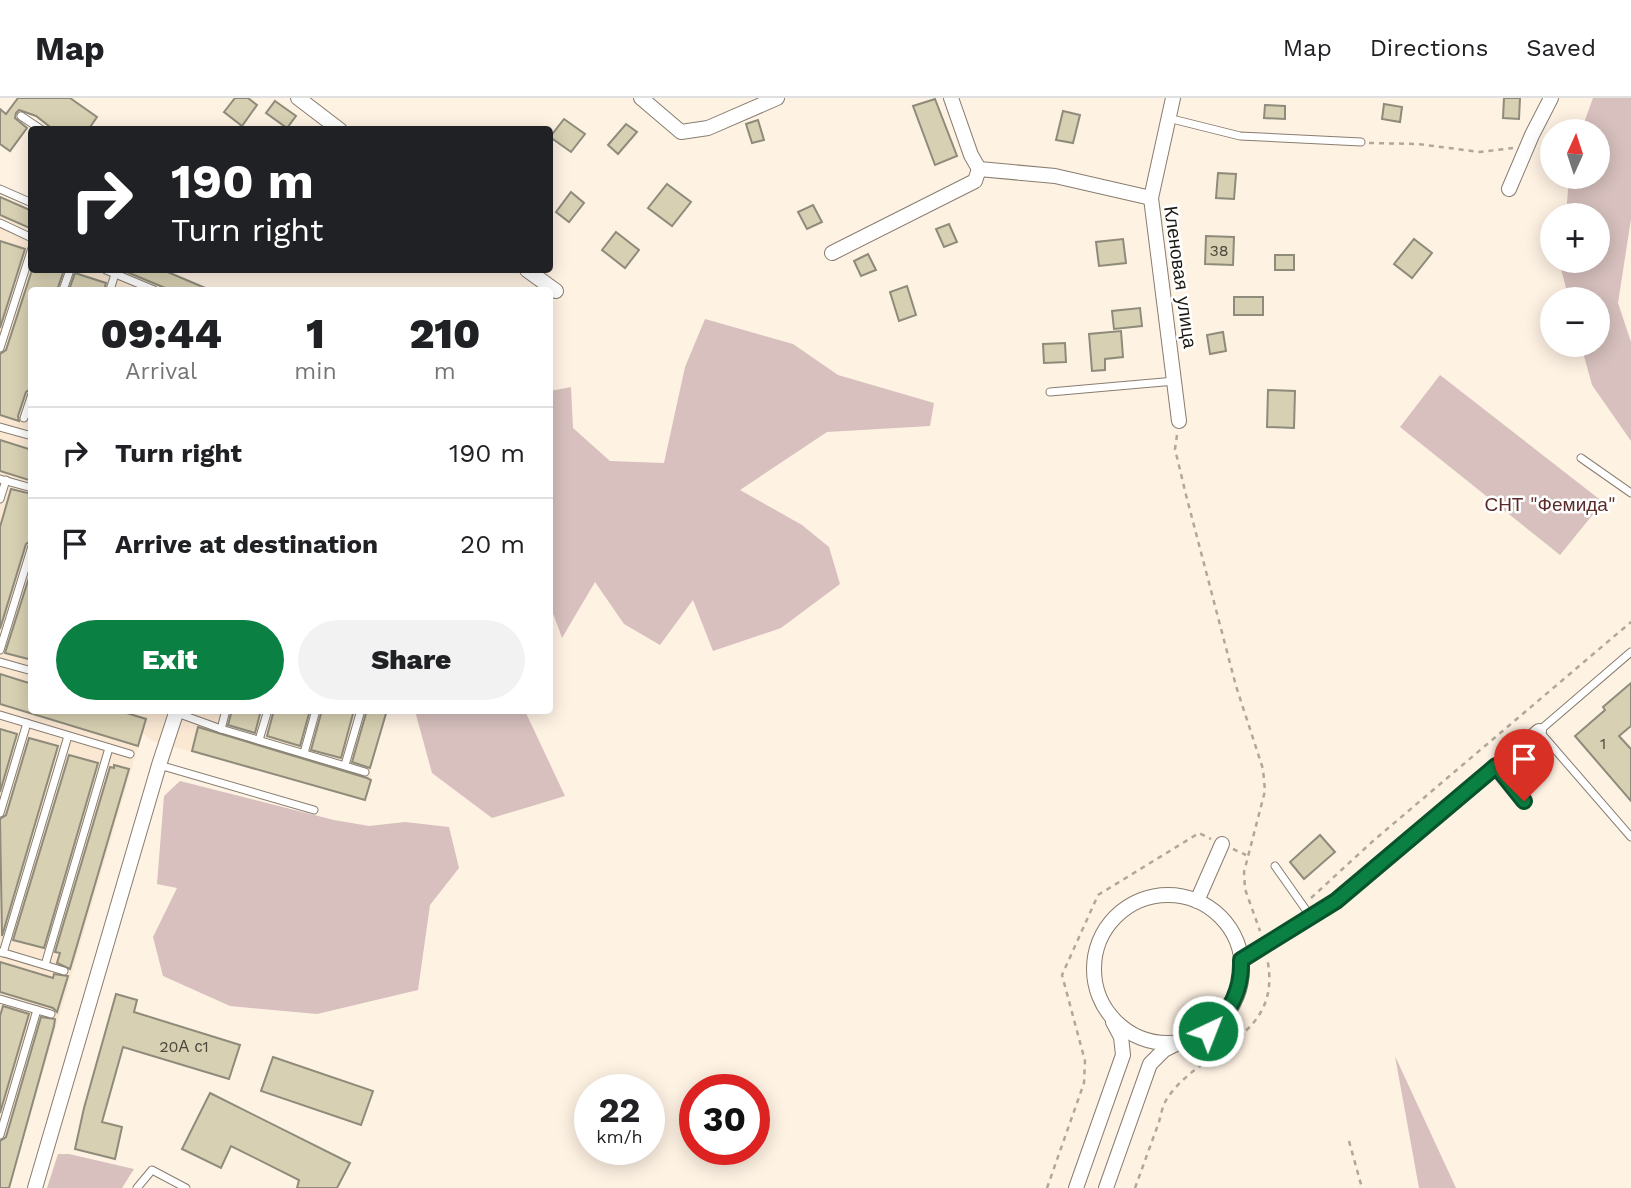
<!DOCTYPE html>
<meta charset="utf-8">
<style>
:root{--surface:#fff;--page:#f2f2f2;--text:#202124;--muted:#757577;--line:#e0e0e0;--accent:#0b8043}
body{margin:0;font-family:"Work Sans",sans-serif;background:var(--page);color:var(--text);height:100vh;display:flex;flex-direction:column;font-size:26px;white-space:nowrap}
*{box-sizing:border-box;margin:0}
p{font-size:23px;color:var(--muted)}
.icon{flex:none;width:38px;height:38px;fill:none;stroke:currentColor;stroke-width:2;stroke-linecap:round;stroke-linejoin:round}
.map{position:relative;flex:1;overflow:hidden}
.panel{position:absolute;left:28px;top:189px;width:525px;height:427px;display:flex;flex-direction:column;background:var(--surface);border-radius:7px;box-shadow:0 4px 18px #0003}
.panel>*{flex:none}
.top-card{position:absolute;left:28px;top:28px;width:525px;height:147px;border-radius:7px;box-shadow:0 4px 18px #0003;background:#202124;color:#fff;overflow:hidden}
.needle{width:46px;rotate:3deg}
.fabs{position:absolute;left:1540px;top:21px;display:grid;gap:14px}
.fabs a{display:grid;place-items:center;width:70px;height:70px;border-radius:50%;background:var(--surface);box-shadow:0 4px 18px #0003;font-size:35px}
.speed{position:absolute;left:574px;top:976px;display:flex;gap:14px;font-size:35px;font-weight:700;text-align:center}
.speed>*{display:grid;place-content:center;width:91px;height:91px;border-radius:50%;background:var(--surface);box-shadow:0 4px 18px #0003;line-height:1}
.speed small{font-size:18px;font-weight:400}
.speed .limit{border:10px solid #d22;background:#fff;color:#111}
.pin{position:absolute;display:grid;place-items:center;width:60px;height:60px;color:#fff;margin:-72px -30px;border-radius:50% 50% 50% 0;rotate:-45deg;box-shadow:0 0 7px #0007}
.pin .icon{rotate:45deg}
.me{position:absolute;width:77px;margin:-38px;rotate:43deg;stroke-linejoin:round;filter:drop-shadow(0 0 5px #0008)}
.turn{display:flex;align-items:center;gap:24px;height:147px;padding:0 28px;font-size:32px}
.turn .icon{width:91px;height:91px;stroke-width:2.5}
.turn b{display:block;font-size:49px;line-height:60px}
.eta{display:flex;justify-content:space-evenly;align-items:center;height:119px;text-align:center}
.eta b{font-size:42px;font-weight:800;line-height:49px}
.primary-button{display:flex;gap:14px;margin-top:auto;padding:14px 28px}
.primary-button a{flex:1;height:80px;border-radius:42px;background:var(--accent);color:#fff;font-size:28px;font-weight:800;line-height:80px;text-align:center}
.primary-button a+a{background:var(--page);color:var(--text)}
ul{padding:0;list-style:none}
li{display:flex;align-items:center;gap:21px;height:91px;padding:0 28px;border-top:2px solid var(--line)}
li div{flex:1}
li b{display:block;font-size:26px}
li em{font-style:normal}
header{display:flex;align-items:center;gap:42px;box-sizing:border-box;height:98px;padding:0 35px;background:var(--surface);border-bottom:2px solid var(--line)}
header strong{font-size:33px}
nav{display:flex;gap:38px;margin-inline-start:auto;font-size:24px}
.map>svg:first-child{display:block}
.built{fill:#fae8d3}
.green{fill:#d7c0be}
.building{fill:#d7d0b2;stroke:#8e8b7b;stroke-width:2}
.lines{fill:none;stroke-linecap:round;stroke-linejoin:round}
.service-casing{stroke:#887d6f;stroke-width:9}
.minor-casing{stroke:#887d6f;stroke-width:16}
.path{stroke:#b1a79b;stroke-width:2.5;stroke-dasharray:5 5;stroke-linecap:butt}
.service{stroke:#fff;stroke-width:7}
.minor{stroke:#fff;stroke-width:14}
.route-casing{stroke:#07532c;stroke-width:18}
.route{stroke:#0b8043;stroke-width:12}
.labels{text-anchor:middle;stroke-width:5;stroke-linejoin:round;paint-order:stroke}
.number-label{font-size:16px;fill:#4c473b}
.street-label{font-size:19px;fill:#1d1913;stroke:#fff}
.park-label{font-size:19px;fill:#5b2b29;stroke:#fff}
</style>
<header>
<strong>Map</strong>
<nav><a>Map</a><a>Directions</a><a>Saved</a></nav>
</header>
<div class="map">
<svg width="1631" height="1090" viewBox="0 0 1631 1090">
<rect width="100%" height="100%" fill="#fef2e3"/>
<!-- built -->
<polygon class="built" points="0,99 31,113 32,172 163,172 210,192 32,192 32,612 388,613 370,669 371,682 365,702 153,643 142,635 9,1090 0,1090"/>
<!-- green -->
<g class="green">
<polygon points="1593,0 1631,0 1631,121 1618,205 1631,244 1631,343 1592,287 1581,247 1598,247 1598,201 1569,201 1561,171 1562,163 1598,163 1598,117 1566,117 1569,79 1598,79 1598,33 1581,33"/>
<polygon points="705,221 793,246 838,277 934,305 930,328 827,334 740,392 802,427 829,449 840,486 781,530 713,553 693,502 660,547 624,526 595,484 562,540 550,507 550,293 571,289 573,330 610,363 664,365 685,269"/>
<polygon points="1440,277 1603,404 1560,457 1400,329"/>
<polygon points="415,613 525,613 565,698 492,720 432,675"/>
<polygon points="180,683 334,722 369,728 405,724 449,729 459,770 430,807 418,892 317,916 230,908 163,878 153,839 177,790 157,786 164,698"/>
<polygon points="1395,958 1456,1090 1419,1090"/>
<polygon points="58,1056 69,1056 134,1071 122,1090 47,1090"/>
</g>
<!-- building -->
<g class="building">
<polygon points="18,0 70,0 97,19 88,32 54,32 36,18 19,12 16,15 15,20 27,30 10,53 0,46 0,11 6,16"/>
<polygon points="235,0 248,0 257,7 242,28 224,14"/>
<polygon points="1504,0 1520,0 1519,21 1503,20"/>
<polygon points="935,1 957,58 935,67 913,8"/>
<polygon points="275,3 296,18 287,30 266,15"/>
<polygon points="1384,6 1402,9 1400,24 1382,21"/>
<polygon points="1265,7 1285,8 1285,21 1264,20"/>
<polygon points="1063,13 1080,17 1073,45 1056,42"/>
<polygon points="564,21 585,36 571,54 550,39"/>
<polygon points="758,22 764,42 752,45 746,26"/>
<polygon points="626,26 637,34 618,56 608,47"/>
<polygon points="1218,75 1236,76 1234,101 1216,100"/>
<polygon points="667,86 691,104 672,128 648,110"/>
<polygon points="571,94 584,105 569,124 556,114"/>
<polygon points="0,99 32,113 32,131 0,117"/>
<polygon points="813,107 822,124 807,131 798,114"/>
<polygon points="949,126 957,144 944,149 936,131"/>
<polygon points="616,134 639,152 625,170 602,152"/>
<polygon points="1206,138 1234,139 1233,167 1205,166"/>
<polygon points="1123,141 1126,165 1099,168 1096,144"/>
<polygon points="1414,141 1432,155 1412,180 1394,166"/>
<polygon points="0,143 25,151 0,230"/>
<polygon points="868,156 876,172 861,178 854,163"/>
<rect x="1275" y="157" width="19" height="15"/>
<polygon points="32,172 64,172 57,192 32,192 32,290 26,294 18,318 19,323 0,317 0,256 6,252"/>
<polygon points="122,172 163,172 210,192 170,192"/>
<polygon points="75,175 106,185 104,192 69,192"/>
<polygon points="907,188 916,217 899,223 890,194"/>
<rect x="1234" y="199" width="29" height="18"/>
<polygon points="1140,210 1142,228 1114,231 1112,213"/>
<polygon points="1121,233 1123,259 1105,261 1105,272 1092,273 1089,236"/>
<polygon points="1223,234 1226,253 1210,256 1207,237"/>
<polygon points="1065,245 1066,264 1044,265 1043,246"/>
<polygon points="1268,292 1295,293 1294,330 1267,329"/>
<polygon points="0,342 32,352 32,383 0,373"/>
<polygon points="11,391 32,396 32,442 26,446 0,531 0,429"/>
<polygon points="32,470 32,562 5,555"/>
<polygon points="0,576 32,586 32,612 117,612 146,621 138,648 0,606"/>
<polygon points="1631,585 1631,628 1619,638 1631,651 1631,703 1575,638 1605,612 1603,609"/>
<polygon points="232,612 261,612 255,635 228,627"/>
<polygon points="274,612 310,612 300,648 267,638"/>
<polygon points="322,612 354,612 341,660 311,652"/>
<polygon points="367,612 387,612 370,670 352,664"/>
<polygon points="198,629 367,680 371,682 365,702 192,653"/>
<polygon points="0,631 17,636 0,694"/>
<polygon points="29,640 58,648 2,838 0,721 6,717"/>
<polygon points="69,657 98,665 44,850 13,842"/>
<polygon points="114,667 129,671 70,871 57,865 60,855 55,854 110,669 114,670"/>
<polygon points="1320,737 1335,754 1304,781 1290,764"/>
<polygon points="0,864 53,880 54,876 68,878 57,914 53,910 0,894"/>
<polygon points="116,896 137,902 134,914 240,947 229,981 123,949 102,1024 122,1029 115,1061 75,1051 84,1010"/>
<polygon points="3,908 29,916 0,1015 0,918"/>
<polygon points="41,919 55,921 54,928 9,1090 0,1090 0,1043 6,1039"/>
<polygon points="273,959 373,993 361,1027 261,993"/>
<polygon points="210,995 350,1065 337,1090 297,1090 299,1082 231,1048 221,1070 182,1051"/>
</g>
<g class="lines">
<defs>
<g id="service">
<polyline points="21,18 42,32"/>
<polyline points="1168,20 1240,38 1361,44"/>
<polyline points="0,91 32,105"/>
<polyline points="0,125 32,140"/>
<polyline points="106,172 154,192"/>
<polyline points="63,192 70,172"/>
<polyline points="110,192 115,176"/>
<polyline points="0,250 32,150"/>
<polyline points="1050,294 1175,283"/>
<polyline points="24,320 32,296"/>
<polyline points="0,329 32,338"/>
<polyline points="1581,360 1631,395"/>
<polyline points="0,381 32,390"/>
<polyline points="0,401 6,382"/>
<polyline points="0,552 32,448"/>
<polyline points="1631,554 1539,633 1631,739"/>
<polyline points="0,564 32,573"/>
<polyline points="177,615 221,631 365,674"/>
<polyline points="0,617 130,656"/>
<polyline points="221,631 226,612"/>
<polyline points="259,642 268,612"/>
<polyline points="304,655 316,612"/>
<polyline points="159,667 314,712"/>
<polyline points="345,667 361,612"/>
<polyline points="1496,668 1524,703"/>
<polyline points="0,715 27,625"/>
<polyline points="1275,768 1311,819"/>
<polyline points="1,854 64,873"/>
<polyline points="3,855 68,638"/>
<polyline points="45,867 109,650"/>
<polyline points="0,901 51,916"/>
<polyline points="0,1037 37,912"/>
<polyline points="137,1090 152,1072 186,1090"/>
</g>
<g id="minor">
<polyline points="298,0 340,32"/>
<polyline points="641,0 681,34 708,30 777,0"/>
<polyline points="951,0 971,57 979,71"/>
<polyline points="1173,0 1151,100 1179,323"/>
<polyline points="1509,91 1532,37 1551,0"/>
<polyline points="832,155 975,83 979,71 1055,78 1151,100"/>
<polyline points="527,172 556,193"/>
<circle cx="1168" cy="871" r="74"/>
<polyline points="1197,803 1222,746"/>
<polyline points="1241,862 1336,803 1539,633"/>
<polyline points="35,1090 159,667 177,612"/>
<polyline points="1076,1090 1123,957 1121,939 1113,924"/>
<polyline points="1106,1090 1150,966 1164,952 1178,945"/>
</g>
</defs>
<!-- service casing -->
<use href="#service" class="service-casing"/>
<!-- minor casing -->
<use href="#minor" class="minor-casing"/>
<!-- path -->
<g class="path">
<polyline points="1369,45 1418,46 1480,54 1513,50"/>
<polyline points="1177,337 1175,351 1186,397 1236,588 1263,671 1265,693 1244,774 1245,791 1260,833"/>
<polyline points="1233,751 1246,757"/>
<polyline points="1311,800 1373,743 1631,524"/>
<polyline points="1349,1043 1362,1090"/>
<polyline points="1047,1090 1084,985 1085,963 1062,877 1098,797 1199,735 1211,741"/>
<path d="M1135,1090C1143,1068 1151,1046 1159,1024C1161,1016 1163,1006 1168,999C1204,948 1284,940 1267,860"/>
</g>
<!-- service -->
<use href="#service" class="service"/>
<!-- minor -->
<use href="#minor" class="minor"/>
</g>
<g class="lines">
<defs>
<path id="route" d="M1208,933C1231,914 1242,892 1241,862L1336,803L1496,668L1524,703"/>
</defs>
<!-- route casing -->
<use href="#route" class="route-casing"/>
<!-- route -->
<use href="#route" class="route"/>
</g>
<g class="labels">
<!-- number labels -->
<g class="number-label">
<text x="1219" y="158">38</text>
<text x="1603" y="651">1</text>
<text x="184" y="954">20А с1</text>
</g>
<!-- street labels -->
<g class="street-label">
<text transform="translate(1181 179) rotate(82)" y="7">Кленовая улица</text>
</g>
<!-- park labels -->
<g class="park-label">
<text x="1550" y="413">СНТ "Фемида"</text>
</g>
</g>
</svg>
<div class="fabs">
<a><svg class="needle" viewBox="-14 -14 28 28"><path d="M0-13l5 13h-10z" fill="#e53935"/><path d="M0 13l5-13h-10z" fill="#757577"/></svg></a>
<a>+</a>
<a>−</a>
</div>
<div class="speed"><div>22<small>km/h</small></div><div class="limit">30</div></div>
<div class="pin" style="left:1524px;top:703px;background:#d93025"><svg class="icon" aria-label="arrive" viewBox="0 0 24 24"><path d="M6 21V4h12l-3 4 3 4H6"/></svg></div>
<svg class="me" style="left:1208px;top:933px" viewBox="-20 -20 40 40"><circle r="17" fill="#0b8043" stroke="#fff" stroke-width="3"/><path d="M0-11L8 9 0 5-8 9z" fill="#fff"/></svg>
<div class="top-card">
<div class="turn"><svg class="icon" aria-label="right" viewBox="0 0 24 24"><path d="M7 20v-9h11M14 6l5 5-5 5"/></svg><div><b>190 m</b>Turn right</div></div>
</div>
<section class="panel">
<div class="eta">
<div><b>09:44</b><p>Arrival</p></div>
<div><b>1</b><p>min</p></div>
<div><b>210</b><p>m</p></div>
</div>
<ul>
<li><svg class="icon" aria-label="right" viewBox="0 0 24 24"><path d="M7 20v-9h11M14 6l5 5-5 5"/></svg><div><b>Turn right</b></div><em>190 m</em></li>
<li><svg class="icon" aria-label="arrive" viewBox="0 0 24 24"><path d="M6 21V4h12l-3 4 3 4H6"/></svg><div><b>Arrive at destination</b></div><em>20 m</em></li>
</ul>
<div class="primary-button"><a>Exit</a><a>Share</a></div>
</section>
</div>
